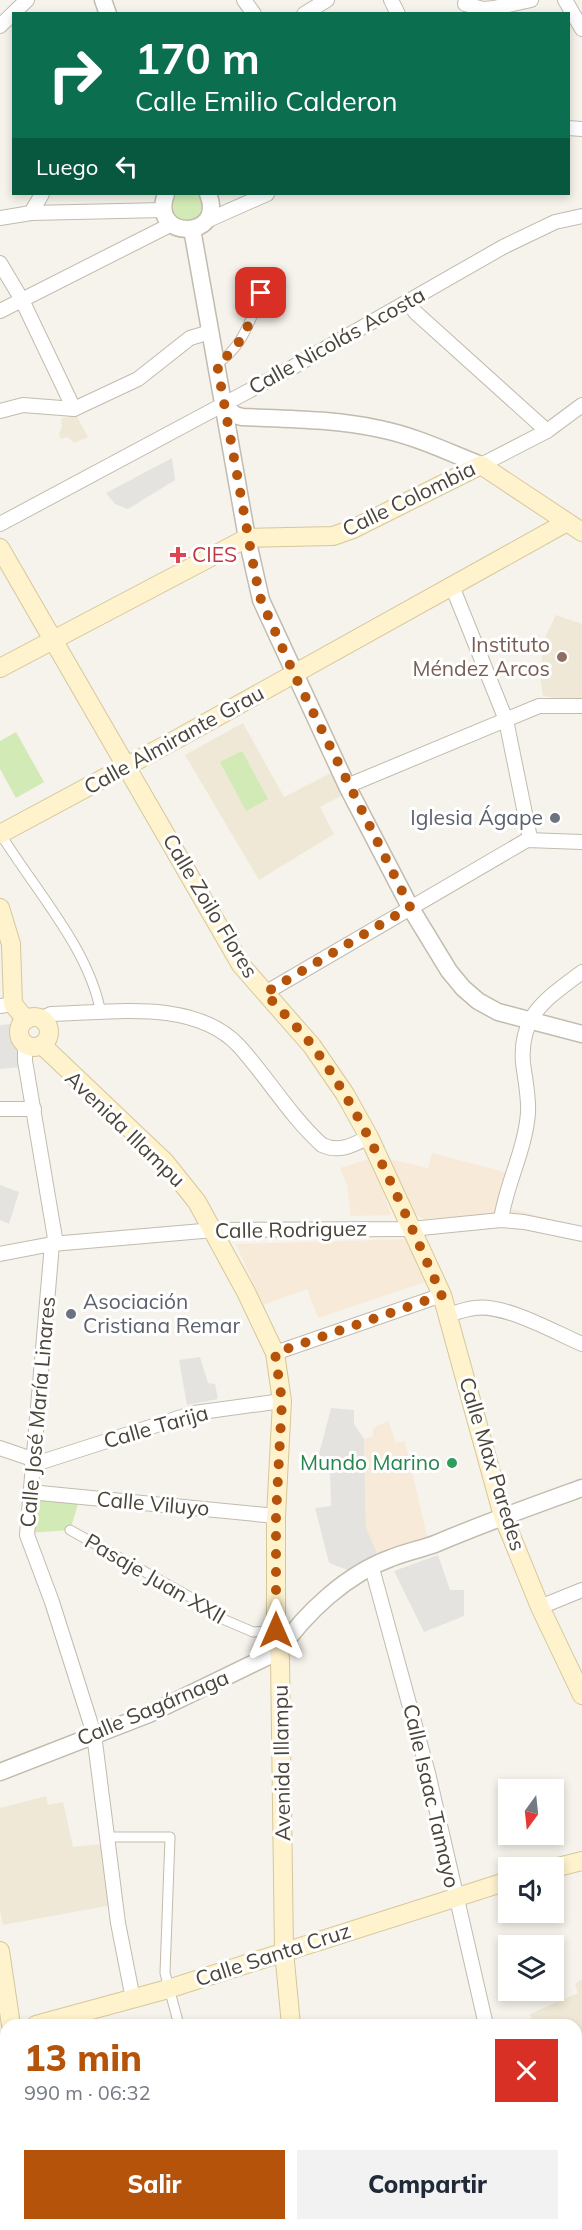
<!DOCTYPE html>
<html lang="es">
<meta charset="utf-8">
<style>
:root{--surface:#fff;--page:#f2f2f3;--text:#1f2937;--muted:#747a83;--accent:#b45309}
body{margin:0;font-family:Mulish,sans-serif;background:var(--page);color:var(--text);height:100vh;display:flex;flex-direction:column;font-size:22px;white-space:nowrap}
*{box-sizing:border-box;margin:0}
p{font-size:20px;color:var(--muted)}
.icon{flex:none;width:33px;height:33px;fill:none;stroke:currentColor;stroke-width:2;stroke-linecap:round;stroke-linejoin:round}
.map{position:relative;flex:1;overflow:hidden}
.details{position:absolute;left:0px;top:2019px;width:582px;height:212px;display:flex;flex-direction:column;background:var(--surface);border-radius:18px 18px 0 0;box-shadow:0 3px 9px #0003}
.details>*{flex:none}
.banner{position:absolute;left:12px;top:12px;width:558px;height:183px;border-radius:0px;box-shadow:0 3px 9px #0003;background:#0b6e4f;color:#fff;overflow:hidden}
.needle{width:39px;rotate:195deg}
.tools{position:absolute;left:498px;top:1779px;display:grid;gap:12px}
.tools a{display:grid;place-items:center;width:66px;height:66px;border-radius:0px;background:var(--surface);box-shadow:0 3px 9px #0003;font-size:30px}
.pin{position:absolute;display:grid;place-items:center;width:51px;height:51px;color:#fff;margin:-26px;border-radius:12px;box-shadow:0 3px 9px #0006}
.me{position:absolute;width:66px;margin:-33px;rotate:0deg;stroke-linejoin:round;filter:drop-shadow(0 0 4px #0008)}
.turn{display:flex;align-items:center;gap:21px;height:126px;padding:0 24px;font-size:27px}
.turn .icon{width:78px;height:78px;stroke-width:2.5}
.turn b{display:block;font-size:42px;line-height:51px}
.then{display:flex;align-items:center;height:57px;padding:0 24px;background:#0003;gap:12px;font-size:22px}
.round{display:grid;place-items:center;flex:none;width:63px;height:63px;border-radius:0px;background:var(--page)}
.head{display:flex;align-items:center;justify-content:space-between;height:102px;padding:0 24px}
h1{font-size:36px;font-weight:800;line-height:45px;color:var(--accent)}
.action{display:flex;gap:12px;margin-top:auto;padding:12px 24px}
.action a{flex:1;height:69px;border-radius:0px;background:var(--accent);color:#fff;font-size:24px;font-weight:800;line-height:69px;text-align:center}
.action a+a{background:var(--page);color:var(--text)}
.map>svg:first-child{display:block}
.commercial{fill:#f7ead8}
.education{fill:#efe8d6}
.green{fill:#d2eab5}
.parking{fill:#e5e3e0}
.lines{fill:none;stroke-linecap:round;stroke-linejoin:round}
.pedestrian-casing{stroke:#c2bbae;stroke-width:11}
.minor-casing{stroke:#c2bbae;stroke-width:16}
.tertiary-casing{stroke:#c2bbae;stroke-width:19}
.secondary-casing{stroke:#d6c79b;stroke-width:20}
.pedestrian{stroke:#fff;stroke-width:9}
.minor{stroke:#fff;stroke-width:14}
.tertiary{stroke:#fff;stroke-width:16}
.secondary{stroke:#fff3cd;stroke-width:18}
.route{stroke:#b45309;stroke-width:10;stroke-dasharray:0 18}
.health-dot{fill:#e0444e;stroke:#fff;stroke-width:2}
.education-dot{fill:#8d6e63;stroke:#fff;stroke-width:2}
.worship-dot{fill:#6b7280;stroke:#fff;stroke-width:2}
.leisure-dot{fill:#2e9e5b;stroke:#fff;stroke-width:2}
.labels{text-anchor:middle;stroke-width:6;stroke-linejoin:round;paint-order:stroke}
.street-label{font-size:21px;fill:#4b4439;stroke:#fff}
.health-label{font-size:21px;fill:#be3a42;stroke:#fff;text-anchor:start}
.education-label{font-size:21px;fill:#785e54;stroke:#fff;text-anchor:end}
.worship-label{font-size:21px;fill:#5b616d;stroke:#fff;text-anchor:end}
.leisure-label{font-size:21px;fill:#27864d;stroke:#fff;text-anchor:end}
</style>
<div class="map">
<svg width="582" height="2230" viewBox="0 0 582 2230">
<rect width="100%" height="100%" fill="#f6f3ec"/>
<!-- commercial -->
<g class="commercial">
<polygon points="432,1153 508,1173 495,1214 424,1219 414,1214 389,1159 428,1168"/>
<polygon points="368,1159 383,1191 391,1215 351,1216 347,1185 340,1168"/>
<polygon points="512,1209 582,1227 510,1215"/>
<polygon points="411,1239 428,1281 318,1318 307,1289 263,1305 236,1244"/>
<polygon points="388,1421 396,1443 405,1441 428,1540 379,1559 366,1527 364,1439 373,1436 373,1428"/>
</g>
<!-- education -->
<g class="education">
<polygon points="75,413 88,437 74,443 68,437 61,439 59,434 62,427 61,419"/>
<polygon points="556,615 582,624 582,702 543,696 540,674 544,640"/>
<polygon points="243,723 284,797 331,773 343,795 320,807 334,834 259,880 185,755"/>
<polygon points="46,1796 48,1805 63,1802 73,1847 103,1844 112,1905 3,1925 0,1911 0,1808"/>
<polygon points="582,1979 582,2077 576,2080 576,2025 533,2025 530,2014 578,1993 575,1984"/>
</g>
<!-- green -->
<g class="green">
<polygon points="171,194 204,194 203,219 178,224 167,202"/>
<polygon points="16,732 44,782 16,798 0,769 0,741"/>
<polygon points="242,751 268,799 246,811 220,762"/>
<polygon points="37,1493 80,1498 70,1530 28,1533"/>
</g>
<!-- parking -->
<g class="parking">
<polygon points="172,458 175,480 128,509 115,504 106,493"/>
<polygon points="13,1024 20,1067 0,1069 0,1025"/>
<polygon points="0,1185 19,1192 9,1224 0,1220"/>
<polygon points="200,1357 208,1383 215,1384 218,1399 187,1405 179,1360"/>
<polygon points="331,1408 354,1410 354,1424 364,1439 366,1527 379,1559 356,1573 329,1563 315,1508 331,1506 330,1471 319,1454"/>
<polygon points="438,1555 450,1590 464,1590 464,1616 424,1632 394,1571"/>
</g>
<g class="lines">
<defs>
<g id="pedestrian">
<path d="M217,364C254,338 247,307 276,278"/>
<path d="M0,833C34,889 90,949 101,1014"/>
<polyline points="70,1530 190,1597 225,1620 253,1632 276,1630"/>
<polyline points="107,1837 170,1837 165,1973 179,2025"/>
<polyline points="221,2224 222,2230"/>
</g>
<g id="minor">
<polyline points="244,0 254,14"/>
<polyline points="391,0 398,14"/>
<polyline points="466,0 465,4 483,9 494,8 531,0"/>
<polyline points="565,0 582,29"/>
<polyline points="304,14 327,0"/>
<polyline points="0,26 27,0"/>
<polyline points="568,128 582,129"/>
<polyline points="31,213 42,194"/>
<polyline points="0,218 31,213 163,210"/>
<polyline points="206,221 267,194"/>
<polyline points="0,263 22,300 74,409"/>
<polyline points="409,302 415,312 547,431"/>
<polyline points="0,311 172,224"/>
<polyline points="0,411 23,405 74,409 138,379 190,338 210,332"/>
<polyline points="481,465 547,431 582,405"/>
<polyline points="0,524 286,371 503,247 555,222 582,216"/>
<polyline points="452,586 506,720 530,838"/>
<polyline points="347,786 539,706 582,706"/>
<polyline points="265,993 527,840 582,842"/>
<polyline points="0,1006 13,1004"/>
<path d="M41,1019L51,1014C112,1013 194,998 239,1046C268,1078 290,1116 322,1145C340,1153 353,1145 369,1137"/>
<polyline points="25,1045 25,1061 55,1238 52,1244 27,1535 52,1602 94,1734 118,1923 133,1999"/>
<polyline points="0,1109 34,1109"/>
<path d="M501,1220C506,1184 525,1151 528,1113C529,1097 525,1079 523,1063C519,1014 548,998 582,972"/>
<polyline points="0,1254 52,1244 214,1230 411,1229 501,1220 524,1222 582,1234"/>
<path d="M448,1315C457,1312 466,1309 475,1308C506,1304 554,1332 582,1344"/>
<polyline points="275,1353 442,1295"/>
<polyline points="0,1448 32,1459"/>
<polyline points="32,1465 194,1413 282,1401"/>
<polyline points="30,1492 276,1516"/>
<polyline points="372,1568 428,1773 486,2025"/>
<polyline points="540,1607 582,1590"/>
<polyline points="532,2224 533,2230"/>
</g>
<g id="tertiary">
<polyline points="103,0 108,14"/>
<path d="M166,194C148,241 227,240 208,194"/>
<polyline points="192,229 247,538 261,600 347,786 410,907 449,971 463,988 478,1001 498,1012 582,1034"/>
<path d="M223,405L235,415L242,417C288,419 334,419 380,429C415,436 448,452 481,465"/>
<path d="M0,1772L149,1714L279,1651C306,1612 347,1574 391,1558C406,1552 421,1549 435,1544C484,1523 532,1506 582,1488"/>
</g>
<g id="secondary">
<polyline points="0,548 241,965 312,1046 345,1094 369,1137 442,1295 503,1516 540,1607 582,1695"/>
<polyline points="0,668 247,538 333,536 353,529 481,465 582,532"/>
<polyline points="0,834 177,739 567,522"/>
<polyline points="0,908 11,944 13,1004 26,1020"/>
<circle cx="34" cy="1032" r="15"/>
<polyline points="42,1045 165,1162 197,1202 246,1292 275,1353 282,1401 276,1516 276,1630 280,1659 284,1951 291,2025"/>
<polyline points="554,1868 582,1861"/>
<polyline points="0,1951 11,2025"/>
<polyline points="36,2025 168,1989 508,1881"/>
<polyline points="65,2224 67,2230"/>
<polyline points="309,2224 310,2230"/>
</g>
</defs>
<!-- pedestrian casing -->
<use href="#pedestrian" class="pedestrian-casing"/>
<!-- minor casing -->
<use href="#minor" class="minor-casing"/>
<!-- tertiary casing -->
<use href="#tertiary" class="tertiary-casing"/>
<!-- secondary casing -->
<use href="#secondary" class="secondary-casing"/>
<!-- pedestrian -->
<use href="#pedestrian" class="pedestrian"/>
<!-- minor -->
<use href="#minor" class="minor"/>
<!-- tertiary -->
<use href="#tertiary" class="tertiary"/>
<!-- secondary -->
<use href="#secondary" class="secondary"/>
</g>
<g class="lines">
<!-- route -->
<path class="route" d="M261,293C250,322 243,346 217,364L255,574L261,600L294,674L410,907L265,993C281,1011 299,1028 314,1048C369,1123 403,1211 442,1295L275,1353L282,1401L276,1516V1630"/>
</g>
<!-- markers -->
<path class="health-dot" d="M175 546h6v6h6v6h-6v6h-6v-6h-6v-6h6z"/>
<circle class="education-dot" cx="562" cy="657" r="6"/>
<g class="worship-dot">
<circle cx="555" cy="818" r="6"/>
<circle cx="71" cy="1314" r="6"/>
</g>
<circle class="leisure-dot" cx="452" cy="1463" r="6"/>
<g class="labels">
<!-- street labels -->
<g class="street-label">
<text transform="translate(337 341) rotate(-29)" y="7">Calle Nicolás Acosta</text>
<text transform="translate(409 499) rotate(-26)" y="7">Calle Colombia</text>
<text transform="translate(174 740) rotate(-29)" y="7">Calle Almirante Grau</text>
<text transform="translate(210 906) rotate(59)" y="7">Calle Zoilo Flores</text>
<text transform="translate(125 1129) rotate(44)" y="7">Avenida Illampu</text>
<text transform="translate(291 1230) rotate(-1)" y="7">Calle Rodriguez</text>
<text transform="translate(38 1412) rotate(-85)" y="7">Calle José María Linares</text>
<text transform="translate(156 1427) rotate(-16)" y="7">Calle Tarija</text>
<text transform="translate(492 1464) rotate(73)" y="7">Calle Max Paredes</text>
<text transform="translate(153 1504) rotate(5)" y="7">Calle Viluyo</text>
<text transform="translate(155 1579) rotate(30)" y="7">Pasaje Juan XXII</text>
<text transform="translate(153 1708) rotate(-23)" y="7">Calle Sagárnaga</text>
<text transform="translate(282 1763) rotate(-91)" y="7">Avenida Illampu</text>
<text transform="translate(431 1796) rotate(77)" y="7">Calle Isaac Tamayo</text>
<text transform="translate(273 1955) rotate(-18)" y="7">Calle Santa Cruz</text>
</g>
<!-- health labels -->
<g class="health-label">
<text x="192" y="562">CIES</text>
</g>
<!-- education labels -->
<g class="education-label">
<text x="550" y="652">Instituto<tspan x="550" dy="24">Méndez Arcos</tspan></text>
</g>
<!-- worship labels -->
<g class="worship-label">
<text x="543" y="825">Iglesia Ágape</text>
<text x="83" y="1309" text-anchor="start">Asociación<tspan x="83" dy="24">Cristiana Remar</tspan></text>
</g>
<!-- leisure labels -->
<g class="leisure-label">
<text x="440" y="1470">Mundo Marino</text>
</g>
</g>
</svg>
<div class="tools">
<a><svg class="needle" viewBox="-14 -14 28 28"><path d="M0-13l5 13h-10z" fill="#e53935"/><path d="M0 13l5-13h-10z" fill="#747a83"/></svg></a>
<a><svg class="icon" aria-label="sound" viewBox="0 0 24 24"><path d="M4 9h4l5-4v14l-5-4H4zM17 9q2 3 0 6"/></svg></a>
<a><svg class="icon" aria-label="layers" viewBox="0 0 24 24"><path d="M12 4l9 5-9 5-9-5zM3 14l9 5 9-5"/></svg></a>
</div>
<div class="pin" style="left:261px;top:293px;background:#d93025"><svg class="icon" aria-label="arrive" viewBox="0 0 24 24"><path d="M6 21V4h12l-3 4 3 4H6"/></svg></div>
<svg class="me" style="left:276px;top:1630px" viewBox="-20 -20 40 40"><path d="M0-17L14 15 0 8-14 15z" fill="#b45309" stroke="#fff" stroke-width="4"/></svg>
<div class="banner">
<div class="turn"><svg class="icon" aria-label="right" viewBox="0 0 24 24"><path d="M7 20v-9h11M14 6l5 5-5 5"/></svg><div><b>170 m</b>Calle Emilio Calderon</div></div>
<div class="then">Luego<svg class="icon" aria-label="left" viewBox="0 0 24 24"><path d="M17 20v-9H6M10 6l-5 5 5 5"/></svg></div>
</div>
<section class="details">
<div class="head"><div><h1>13 min</h1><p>990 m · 06:32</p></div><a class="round" style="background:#d93025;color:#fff"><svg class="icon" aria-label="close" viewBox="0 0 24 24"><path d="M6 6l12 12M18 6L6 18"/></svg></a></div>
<div class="action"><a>Salir</a><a>Compartir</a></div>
</section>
</div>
